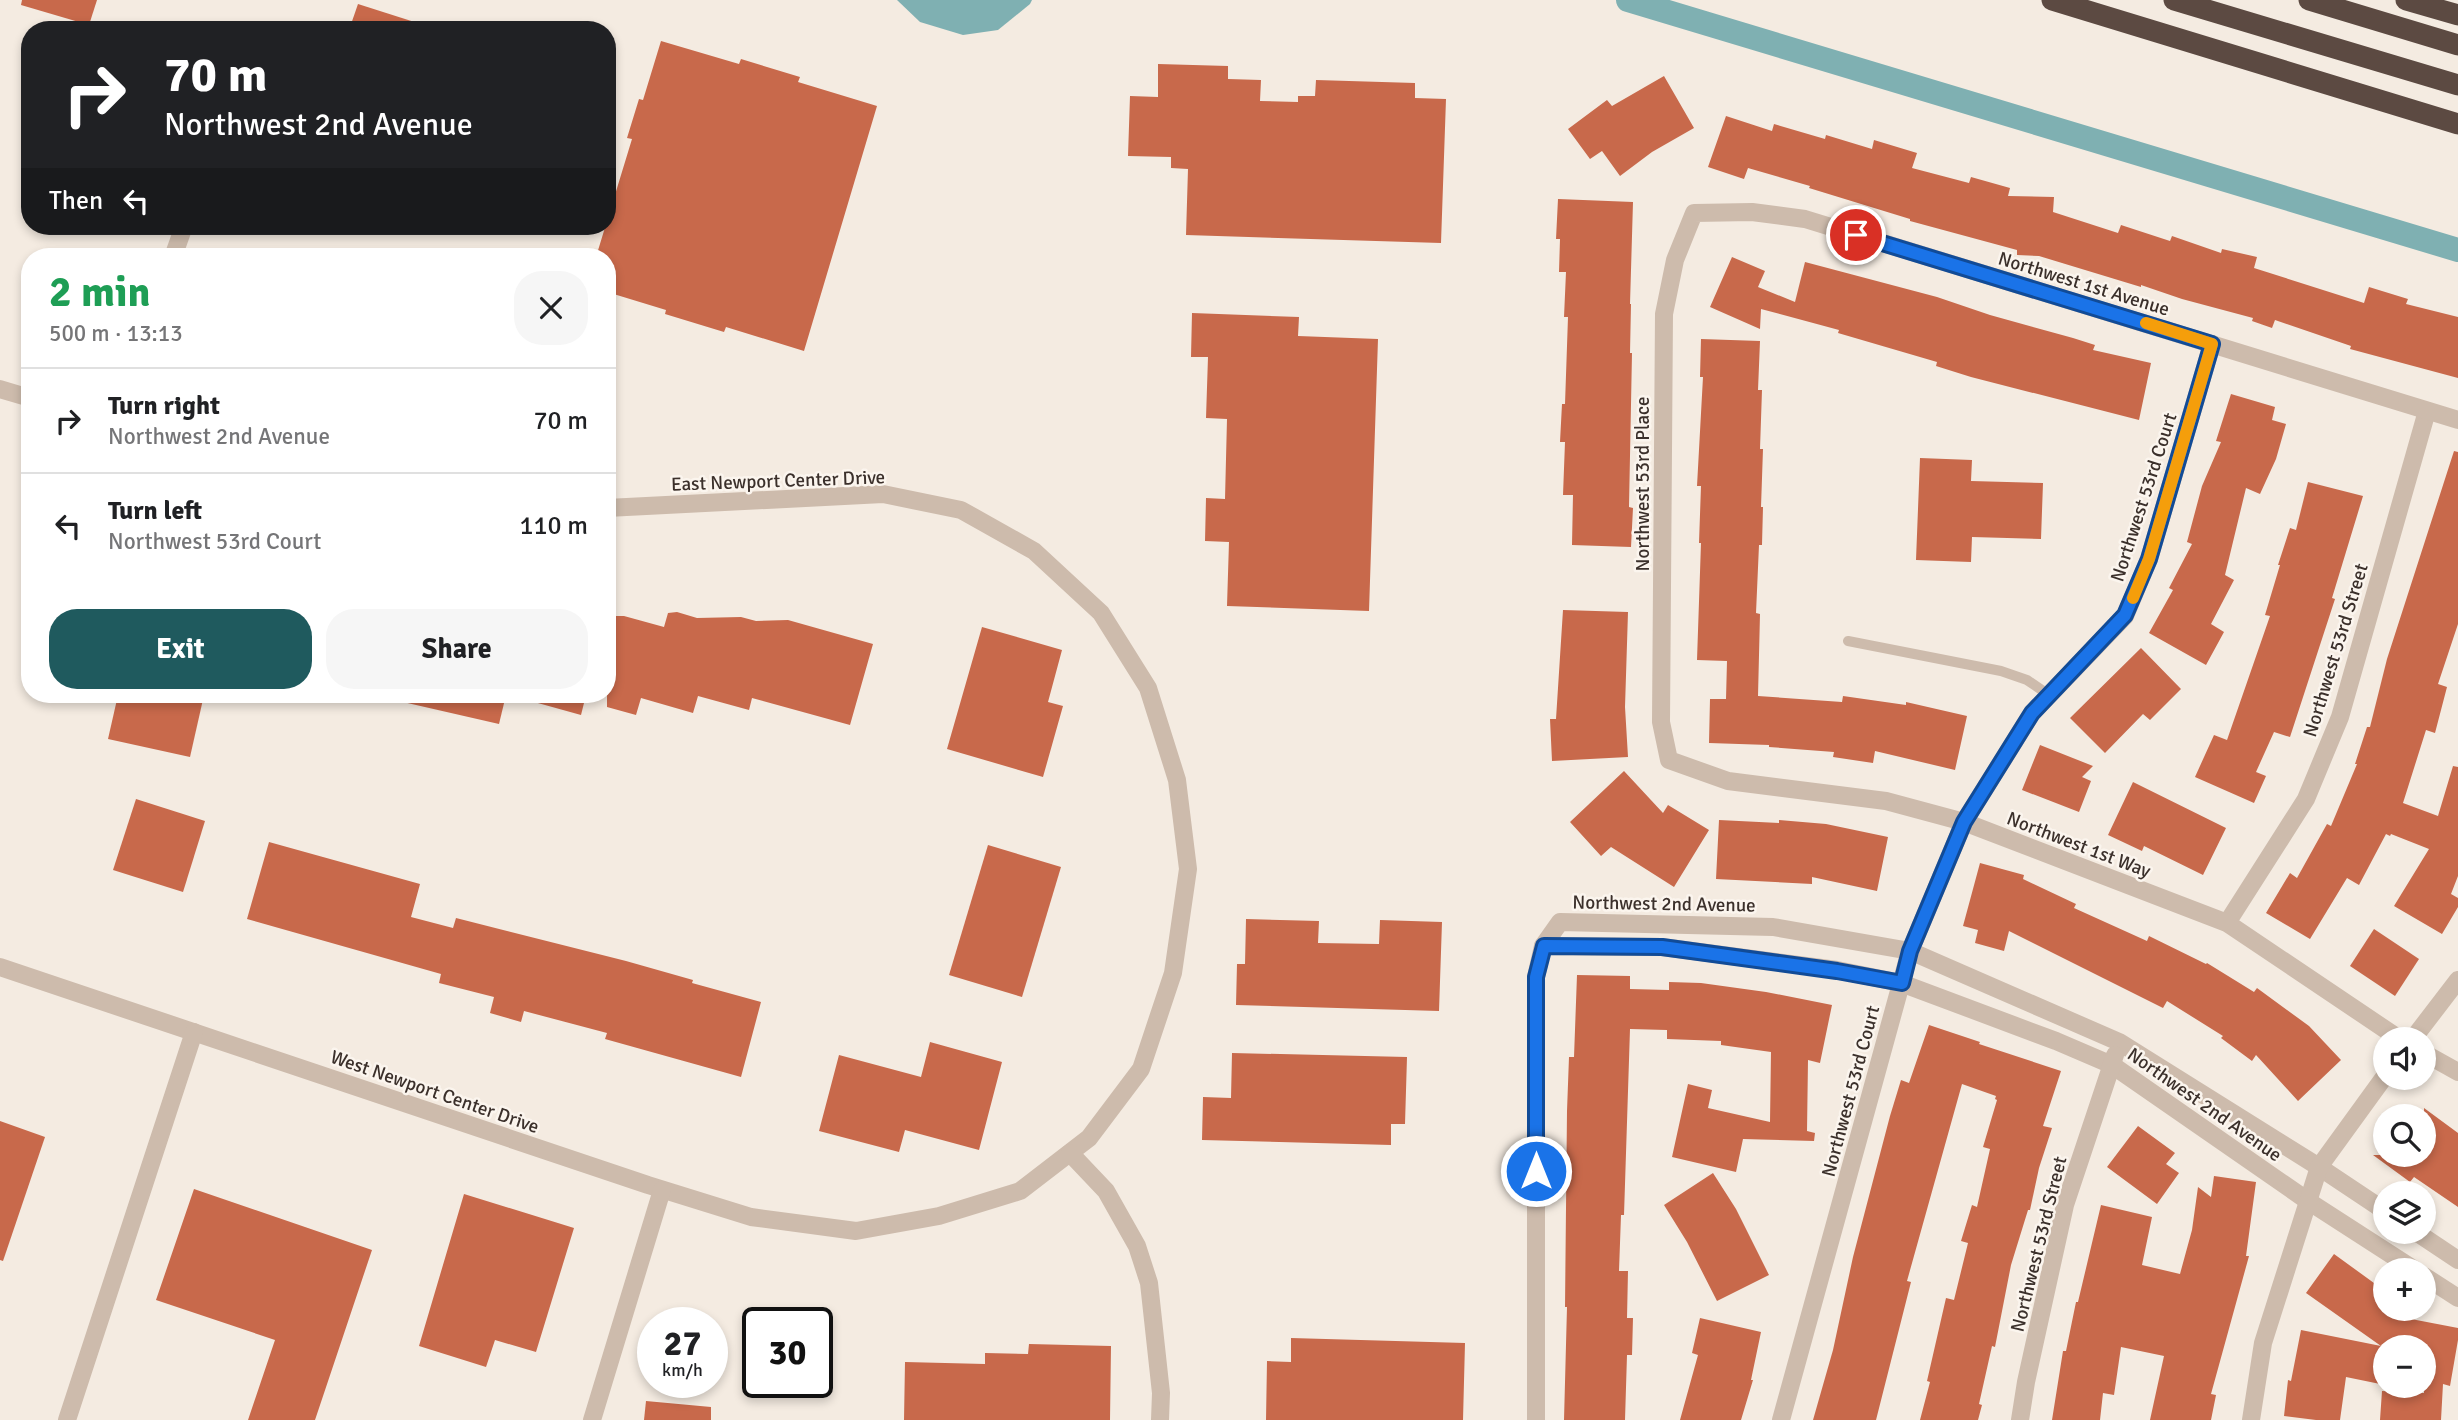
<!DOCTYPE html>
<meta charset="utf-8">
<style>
:root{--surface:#fff;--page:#f6f6f6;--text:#202124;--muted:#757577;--line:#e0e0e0;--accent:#1f5a5e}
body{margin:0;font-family:Signika,sans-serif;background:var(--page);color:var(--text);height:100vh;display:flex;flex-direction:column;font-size:26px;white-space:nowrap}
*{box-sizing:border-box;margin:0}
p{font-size:23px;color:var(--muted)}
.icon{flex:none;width:38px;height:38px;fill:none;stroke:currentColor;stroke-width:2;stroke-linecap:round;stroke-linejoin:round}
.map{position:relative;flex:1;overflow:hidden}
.side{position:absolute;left:21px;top:248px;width:595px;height:455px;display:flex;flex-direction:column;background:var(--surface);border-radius:28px;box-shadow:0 4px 10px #0003}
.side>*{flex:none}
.hud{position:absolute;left:21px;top:21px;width:595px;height:214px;border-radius:28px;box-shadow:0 4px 10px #0003;background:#202124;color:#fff;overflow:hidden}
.tools{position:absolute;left:2373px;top:1027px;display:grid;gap:14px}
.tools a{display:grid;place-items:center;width:63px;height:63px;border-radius:50%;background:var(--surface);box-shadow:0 4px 10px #0003;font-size:35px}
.speed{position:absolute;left:637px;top:1307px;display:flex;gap:14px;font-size:35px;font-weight:700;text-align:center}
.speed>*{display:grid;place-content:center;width:91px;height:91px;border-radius:50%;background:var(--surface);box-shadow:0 4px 10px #0003;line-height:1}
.speed small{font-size:18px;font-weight:400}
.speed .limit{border:4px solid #111;border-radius:10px;background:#fff;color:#111}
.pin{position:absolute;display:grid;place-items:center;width:60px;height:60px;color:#fff;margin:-30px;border:4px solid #fff;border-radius:50%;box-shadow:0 2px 7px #0007}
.me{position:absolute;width:77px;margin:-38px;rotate:0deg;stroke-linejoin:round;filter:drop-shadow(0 0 5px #0008)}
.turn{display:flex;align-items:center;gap:24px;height:147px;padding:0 28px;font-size:32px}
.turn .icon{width:91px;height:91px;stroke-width:2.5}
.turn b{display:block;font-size:49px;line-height:60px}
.then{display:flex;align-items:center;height:66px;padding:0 28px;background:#0003;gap:14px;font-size:26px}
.round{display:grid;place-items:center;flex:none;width:74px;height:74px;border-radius:28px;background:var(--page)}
.head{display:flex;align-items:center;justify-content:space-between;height:119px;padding:0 28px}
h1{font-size:42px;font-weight:700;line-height:52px;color:#1e9e55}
.button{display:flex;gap:14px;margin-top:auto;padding:14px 28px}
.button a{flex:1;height:80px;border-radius:28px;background:var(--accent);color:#fff;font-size:28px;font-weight:700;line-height:80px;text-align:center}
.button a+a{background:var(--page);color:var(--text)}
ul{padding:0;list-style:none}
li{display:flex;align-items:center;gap:21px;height:105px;padding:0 28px;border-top:2px solid var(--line)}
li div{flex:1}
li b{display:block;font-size:26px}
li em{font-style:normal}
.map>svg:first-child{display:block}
.water{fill:#7fb0b2}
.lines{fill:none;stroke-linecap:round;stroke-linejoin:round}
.canal{stroke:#7fb0b2;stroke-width:24}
.building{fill:#c8694b}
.lane{stroke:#cdbbac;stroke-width:10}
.street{stroke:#cdbbac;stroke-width:18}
.highway{stroke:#5c4a42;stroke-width:21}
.route-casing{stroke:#114b97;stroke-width:18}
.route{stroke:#1a73e8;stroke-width:12}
.slow{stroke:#f59e0b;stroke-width:12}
.labels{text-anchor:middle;stroke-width:5;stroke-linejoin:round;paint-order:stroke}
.street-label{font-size:19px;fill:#3b302b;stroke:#fbf5ee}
</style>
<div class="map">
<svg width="2458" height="1420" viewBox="0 0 2458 1420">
<rect width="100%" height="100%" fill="#f4ebe1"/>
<!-- water -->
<polygon class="water" points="897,0 1032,0 1030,4 998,30 963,35 920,22"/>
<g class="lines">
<!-- canal -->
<polyline class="canal" points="1628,0 2458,250"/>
</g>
<!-- building -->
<g class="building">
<polygon points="22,0 97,0 89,25 21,5"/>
<polygon points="358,4 427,26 426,30 349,30"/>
<polygon points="661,41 739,64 741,59 800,77 798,82 877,106 804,351 726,327 724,332 665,314 666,310 607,292 607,257 596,257 632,139 627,138 639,99 643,100"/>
<polygon points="1158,64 1228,66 1228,79 1261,80 1260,101 1298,102 1298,96 1315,96 1316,80 1415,83 1415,98 1446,99 1441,243 1186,235 1188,169 1171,168 1171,157 1128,156 1130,96 1158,97"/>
<polygon points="1664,76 1694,128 1652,152 1620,176 1602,151 1590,159 1568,129 1607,100 1612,106"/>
<polygon points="1726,116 1772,131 1774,124 1825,139 1826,135 1872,149 1874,140 1917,153 1912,168 1969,183 1971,177 2010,188 2008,196 2054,197 2053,212 2118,233 2121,225 2170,241 2172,236 2221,253 2222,249 2257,257 2254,268 2364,303 2369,287 2408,299 2406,304 2458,317 2458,378 2350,349 2351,346 2275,320 2272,328 2252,321 2253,318 2182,299 2141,285 2141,287 2039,256 2017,255 2017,250 1910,221 1910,219 1809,188 1810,186 1748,168 1744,179 1708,167"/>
<polygon points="1558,199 1633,202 1630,304 1631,304 1630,353 1632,353 1629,507 1633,508 1631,547 1572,545 1573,495 1563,495 1565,442 1560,442 1562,404 1565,404 1568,317 1564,317 1566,272 1559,272 1560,239 1556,239"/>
<polygon points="1732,257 1765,271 1758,287 1795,302 1805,262 1937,297 1990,315 2073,338 2095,345 2093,350 2151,363 2139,420 1971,377 1936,366 1937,362 1838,333 1839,330 1761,309 1760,329 1710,307"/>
<polygon points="1192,313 1299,317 1298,336 1378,339 1369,611 1227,606 1229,542 1205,541 1206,498 1225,499 1227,419 1206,418 1208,357 1191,357"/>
<polygon points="1701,339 1760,341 1758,390 1762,390 1760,449 1763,449 1761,507 1763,507 1762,545 1759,545 1756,613 1760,614 1758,696 1842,702 1843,696 1906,705 1906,702 1967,716 1955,770 1875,751 1873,763 1833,757 1834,752 1769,747 1769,745 1709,743 1710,699 1726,699 1727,661 1697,660 1701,543 1699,543 1701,486 1697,486 1703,377 1700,377"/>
<polygon points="2231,394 2275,407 2272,420 2286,424 2276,459 2260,494 2246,488 2225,575 2234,580 2211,624 2224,632 2206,665 2149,633 2173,590 2169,588 2192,544 2187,542 2202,486 2221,442 2216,441"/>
<polygon points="2454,451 2458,452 2458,624 2438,684 2447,687 2435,733 2426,730 2403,803 2438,816 2453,766 2458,767 2458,876 2451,894 2458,898 2458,907 2442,934 2394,906 2429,849 2391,834 2390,836 2386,834 2359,885 2347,878 2310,939 2266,913 2290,873 2297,878 2327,824 2331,826 2357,764 2355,764 2367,727 2370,727 2387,659"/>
<polygon points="1920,458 1972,460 1971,481 2043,483 2041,539 1972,537 1971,562 1916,560"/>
<polygon points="2308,482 2363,496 2332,598 2335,599 2290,737 2274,732 2256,772 2266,776 2254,803 2195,777 2214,735 2227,740 2270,616 2265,615 2280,565 2278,565 2290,528 2296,530"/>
<polygon points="1563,610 1628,612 1625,707 1628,757 1552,761 1550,719 1556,719"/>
<polygon points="677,612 697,618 741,617 756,621 788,620 873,644 850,725 752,698 749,710 698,696 693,713 641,698 636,715 607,707 607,631 611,616 624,616 664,627 668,613"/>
<polygon points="982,627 1062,650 1048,702 1063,706 1043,777 947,749"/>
<polygon points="2141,648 2181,689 2150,720 2143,714 2105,753 2070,718"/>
<polygon points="118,695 204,695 190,757 108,739"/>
<polygon points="403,695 506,695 499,724 403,702"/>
<polygon points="528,695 586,695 581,715 527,700"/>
<polygon points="2040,745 2093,766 2082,777 2091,781 2079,812 2022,790"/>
<polygon points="1624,771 1663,813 1668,805 1709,830 1674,887 1611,847 1601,856 1570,822"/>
<polygon points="2133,782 2226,828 2203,875 2144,846 2142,851 2108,835"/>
<polygon points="136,799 205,821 183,892 113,870"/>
<polygon points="1719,820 1779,823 1779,820 1826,824 1888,837 1877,891 1812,877 1812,884 1716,879"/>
<polygon points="269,842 420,884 411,917 453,928 456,918 626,961 693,980 692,983 761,1002 741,1077 605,1039 607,1033 524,1011 521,1022 490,1013 494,997 439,983 441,974 247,919"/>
<polygon points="988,845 1061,867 1022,997 949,975"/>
<polygon points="1980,863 2024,875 2023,879 2076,904 2074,908 2147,941 2149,936 2206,964 2207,963 2254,992 2257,988 2309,1026 2341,1060 2298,1101 2256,1055 2252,1061 2221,1038 2223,1036 2167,1001 2163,1008 2009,931 2004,951 1975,943 1978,930 1963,926"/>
<polygon points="1246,919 1319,921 1318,943 1379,944 1380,920 1442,922 1439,1011 1236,1005 1237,964 1245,964"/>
<polygon points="2374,929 2419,959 2395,996 2350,966"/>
<polygon points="1577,975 1630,976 1630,989 1669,990 1669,982 1701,983 1766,992 1832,1005 1820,1063 1808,1060 1807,1131 1815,1133 1814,1141 1743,1139 1736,1172 1672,1157 1688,1084 1712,1090 1708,1108 1770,1122 1771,1052 1721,1045 1721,1041 1667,1039 1667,1030 1630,1029 1624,1215 1621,1215 1619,1271 1628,1271 1627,1318 1633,1318 1632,1355 1627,1355 1625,1420 1564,1420 1567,1307 1565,1307 1567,1111 1569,1057 1574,1057"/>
<polygon points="1929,1025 1980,1042 1979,1044 2061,1071 2043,1126 2052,1128 2039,1168 2030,1210 2028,1210 2011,1265 1995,1347 1992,1346 1979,1404 1982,1405 1978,1420 1920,1420 1930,1382 1927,1381 1946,1298 1954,1300 1968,1243 1961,1241 1972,1205 1977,1207 1990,1149 1983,1147 1997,1100 1995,1099 1996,1096 1962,1084 1907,1281 1911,1282 1876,1420 1813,1420 1833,1350 1853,1257 1890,1116 1901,1080 1909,1083"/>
<polygon points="930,1042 1002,1062 979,1150 905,1130 899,1152 819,1131 839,1055 921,1077"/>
<polygon points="1232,1053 1407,1057 1405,1124 1391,1124 1391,1145 1202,1140 1203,1097 1231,1098"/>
<polygon points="2424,1108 2458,1133 2458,1207 2414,1177 2410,1182 2373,1155 2424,1155"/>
<polygon points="0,1121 45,1137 3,1261 0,1260"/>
<polygon points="2138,1126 2175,1153 2166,1164 2179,1173 2157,1204 2107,1167"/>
<polygon points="1713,1173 1736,1209 1769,1275 1717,1301 1687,1242 1664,1205"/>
<polygon points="2214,1176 2256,1182 2246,1256 2249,1256 2211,1394 2216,1395 2211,1420 2150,1420 2164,1356 2121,1347 2114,1395 2103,1393 2100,1420 2052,1420 2063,1351 2066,1351 2076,1302 2078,1302 2101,1205 2152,1217 2142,1265 2180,1274 2192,1230 2198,1187 2211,1197"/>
<polygon points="194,1189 372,1250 315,1420 248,1420 275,1340 156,1300"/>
<polygon points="464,1194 574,1228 536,1352 495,1340 486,1367 419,1346"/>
<polygon points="2334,1254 2385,1291 2385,1314 2458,1328 2458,1340 2450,1386 2443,1384 2441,1420 2380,1420 2382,1391 2424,1393 2424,1348 2385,1348 2385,1385 2346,1377 2340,1420 2316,1420 2284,1416 2288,1380 2291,1381 2301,1330 2381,1346 2306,1293"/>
<polygon points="1700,1318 1761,1332 1751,1380 1753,1380 1741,1420 1680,1420 1698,1355 1692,1353"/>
<polygon points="1291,1338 1465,1343 1463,1420 1266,1420 1267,1361 1291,1362"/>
<polygon points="1029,1344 1111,1346 1110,1420 904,1420 905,1362 985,1364 985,1353 1028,1354"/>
<polygon points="646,1401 711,1407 711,1420 644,1420"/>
</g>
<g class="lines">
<!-- lane -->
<polyline class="lane" points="1848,641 2001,671 2027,680 2049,695"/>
<!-- street -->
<g class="street">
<polyline points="173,257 184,226"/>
<polyline points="0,389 30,398"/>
<polyline points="2227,923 2306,799 2340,717 2427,411"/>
<polyline points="1543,946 1662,947 1837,970 1901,983 2056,1041 2112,1065 2308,1201 2415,1270"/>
<polyline points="0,967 648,1185 751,1217 856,1231 939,1216 1020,1191 1089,1138 1141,1069 1173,973 1188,869 1177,780 1148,688 1101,613 1034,551 961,510 883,494 607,508"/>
<polyline points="2401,1040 2227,923 1964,822 1886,801 1728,781 1669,760 1661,722 1664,314 1675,260 1694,213 1752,212 1805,219 2458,420"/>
<polyline points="2412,1040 2458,980"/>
<polyline points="2424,1053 2458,1072"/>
<polyline points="1070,1153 1106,1191 1137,1246 1149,1283 1161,1393 1160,1420"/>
<polyline points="2416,1232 2458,1260"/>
<polyline points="2424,1276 2458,1298"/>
<polyline points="67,1420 194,1032"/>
<polyline points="592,1420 662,1190"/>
<polyline points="1536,1420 1536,977 1543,946 1560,922 1773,927 1910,951 2119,1042 2319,1167 2385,1211"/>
<polyline points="1781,1420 1910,951 1964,822 2032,713 2125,616 2149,559 2212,344"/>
<polyline points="2020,1420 2026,1382 2065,1205 2115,1055"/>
<polyline points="2251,1420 2263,1343 2319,1167 2385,1076"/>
</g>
<!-- highway -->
<g class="highway">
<polyline points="2052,0 2458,124"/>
<polyline points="2174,0 2458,85"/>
<polyline points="2309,0 2458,45"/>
<polyline points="2406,0 2458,15"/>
</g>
</g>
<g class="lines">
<defs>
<polyline id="route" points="1536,1171 1536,977 1544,946 1662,947 1837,971 1902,983 1910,951 1964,822 2032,713 2125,615 2149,559 2212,344 1856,235"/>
</defs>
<!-- route casing -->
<use href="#route" class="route-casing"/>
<!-- route -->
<use href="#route" class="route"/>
<!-- slow -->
<polyline class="slow" points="2133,598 2149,559 2212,344 2146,323"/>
</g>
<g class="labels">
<!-- street labels -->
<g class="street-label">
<text transform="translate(2084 283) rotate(17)" y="7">Northwest 1st Avenue</text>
<text transform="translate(778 480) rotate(-2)" y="7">East Newport Center Drive</text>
<text transform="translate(1642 484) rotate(-90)" y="7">Northwest 53rd Place</text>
<text transform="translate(2143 497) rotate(-72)" y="7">Northwest 53rd Court</text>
<text transform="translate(2335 650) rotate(-73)" y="7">Northwest 53rd Street</text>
<text transform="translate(2079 844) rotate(21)" y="7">Northwest 1st Way</text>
<text transform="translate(1664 903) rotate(1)" y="7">Northwest 2nd Avenue</text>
<text transform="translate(435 1091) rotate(19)" y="7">West Newport Center Drive</text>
<text transform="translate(1850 1091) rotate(-75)" y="7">Northwest 53rd Court</text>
<text transform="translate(2205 1104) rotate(35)" y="7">Northwest 2nd Avenue</text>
<text transform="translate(2038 1244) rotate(-76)" y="7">Northwest 53rd Street</text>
</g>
</g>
</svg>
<div class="tools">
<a><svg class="icon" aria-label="sound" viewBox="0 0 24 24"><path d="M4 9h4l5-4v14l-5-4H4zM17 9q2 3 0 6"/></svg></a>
<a><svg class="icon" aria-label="search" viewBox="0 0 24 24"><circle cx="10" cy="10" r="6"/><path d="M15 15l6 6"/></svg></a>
<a><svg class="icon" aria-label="layers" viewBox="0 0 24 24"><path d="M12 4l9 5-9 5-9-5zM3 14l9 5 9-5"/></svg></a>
<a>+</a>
<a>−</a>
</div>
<div class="speed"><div>27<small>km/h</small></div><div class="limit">30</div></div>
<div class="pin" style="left:1856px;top:235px;background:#d93025"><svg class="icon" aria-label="arrive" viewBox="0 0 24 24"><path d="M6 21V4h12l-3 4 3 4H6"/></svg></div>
<svg class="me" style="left:1536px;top:1171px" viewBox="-20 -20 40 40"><circle r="17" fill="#1a73e8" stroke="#fff" stroke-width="3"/><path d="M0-11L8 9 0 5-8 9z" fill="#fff"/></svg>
<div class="hud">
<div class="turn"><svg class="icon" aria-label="right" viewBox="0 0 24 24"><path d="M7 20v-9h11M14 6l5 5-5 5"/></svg><div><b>70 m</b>Northwest 2nd Avenue</div></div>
<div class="then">Then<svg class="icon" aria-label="left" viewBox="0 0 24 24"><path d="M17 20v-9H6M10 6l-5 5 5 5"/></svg></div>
</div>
<section class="side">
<div class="head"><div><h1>2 min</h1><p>500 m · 13:13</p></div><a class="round"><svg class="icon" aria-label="close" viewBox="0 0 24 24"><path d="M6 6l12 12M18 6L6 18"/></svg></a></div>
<ul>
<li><svg class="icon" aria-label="right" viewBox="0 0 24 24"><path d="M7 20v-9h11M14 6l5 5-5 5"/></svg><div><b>Turn right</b><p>Northwest 2nd Avenue</p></div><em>70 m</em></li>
<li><svg class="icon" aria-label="left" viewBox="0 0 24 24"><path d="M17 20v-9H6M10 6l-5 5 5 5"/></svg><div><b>Turn left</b><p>Northwest 53rd Court</p></div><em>110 m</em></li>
</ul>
<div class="button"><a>Exit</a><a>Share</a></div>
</section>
</div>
